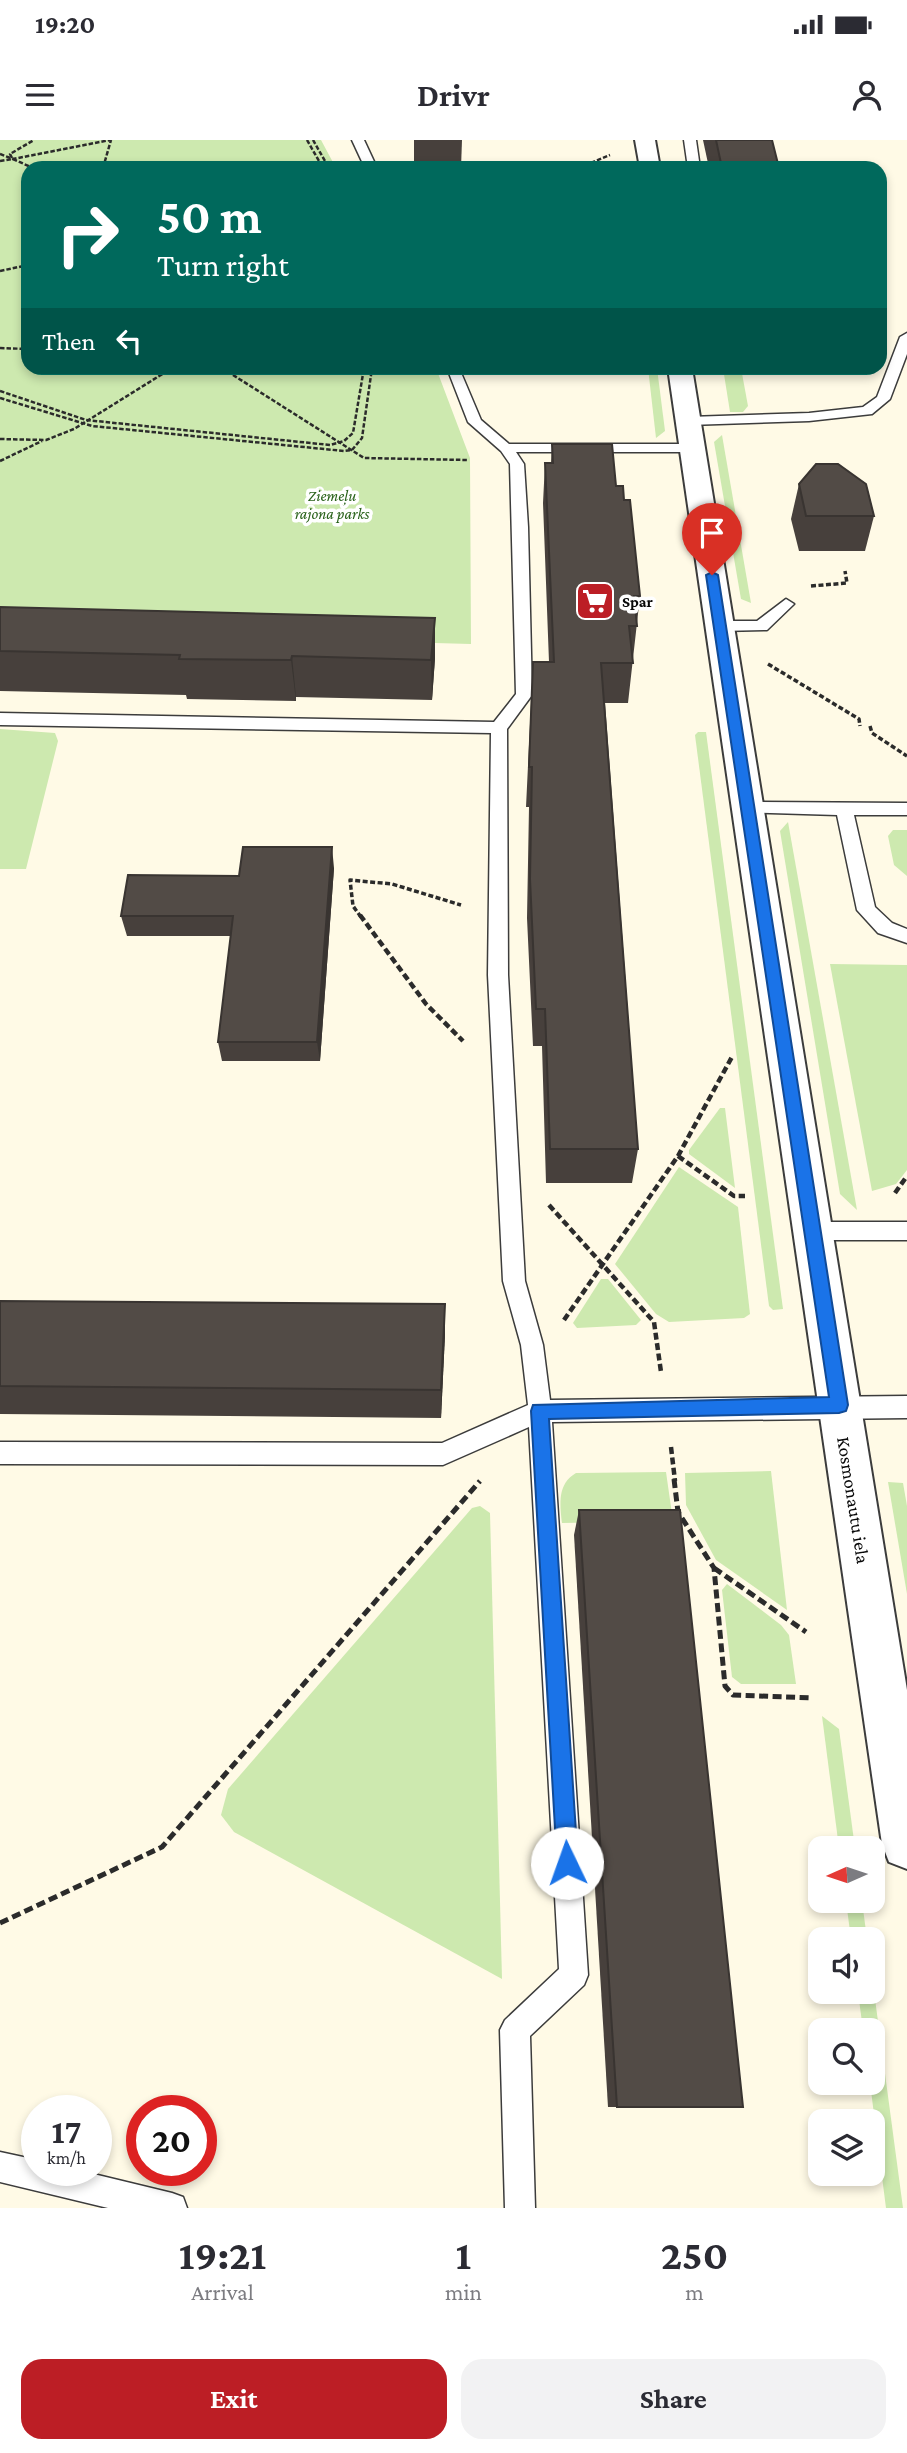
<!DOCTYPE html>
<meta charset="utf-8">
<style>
:root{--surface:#fff;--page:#f2f2f3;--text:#2b2b33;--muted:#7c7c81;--accent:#bc1e25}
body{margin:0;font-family:"Crimson Pro",serif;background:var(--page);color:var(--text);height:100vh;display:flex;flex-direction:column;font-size:26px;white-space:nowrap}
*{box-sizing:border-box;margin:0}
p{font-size:23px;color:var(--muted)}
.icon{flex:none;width:38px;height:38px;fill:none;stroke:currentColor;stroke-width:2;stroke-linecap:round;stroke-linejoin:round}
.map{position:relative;height:2068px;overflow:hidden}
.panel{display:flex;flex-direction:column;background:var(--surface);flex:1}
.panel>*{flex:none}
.hud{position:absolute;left:21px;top:21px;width:866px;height:214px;border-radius:21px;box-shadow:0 4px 10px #0003;background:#00695c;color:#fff;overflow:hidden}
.needle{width:46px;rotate:267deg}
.controls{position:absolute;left:808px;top:1696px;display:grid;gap:14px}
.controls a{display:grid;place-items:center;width:77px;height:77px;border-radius:14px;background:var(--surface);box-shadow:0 4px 10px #0003;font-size:35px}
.speed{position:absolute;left:21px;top:1955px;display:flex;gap:14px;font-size:35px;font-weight:700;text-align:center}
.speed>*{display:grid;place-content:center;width:91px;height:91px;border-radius:50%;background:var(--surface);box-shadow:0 4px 10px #0003;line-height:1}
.speed small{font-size:18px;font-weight:400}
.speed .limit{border:10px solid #d22;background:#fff;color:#111}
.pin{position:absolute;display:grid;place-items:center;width:60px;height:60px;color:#fff;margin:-72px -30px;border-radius:50% 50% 50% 0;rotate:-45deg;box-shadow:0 0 7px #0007}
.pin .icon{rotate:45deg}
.me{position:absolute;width:77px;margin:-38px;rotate:357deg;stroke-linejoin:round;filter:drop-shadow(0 0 5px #0008)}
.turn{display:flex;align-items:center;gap:24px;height:147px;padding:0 21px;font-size:32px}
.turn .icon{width:91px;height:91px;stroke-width:2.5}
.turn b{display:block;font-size:49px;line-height:60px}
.then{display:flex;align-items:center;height:66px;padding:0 21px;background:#0003;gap:14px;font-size:26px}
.eta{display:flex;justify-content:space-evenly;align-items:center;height:119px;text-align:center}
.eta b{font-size:42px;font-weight:700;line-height:49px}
.button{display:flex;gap:14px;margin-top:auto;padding:14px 21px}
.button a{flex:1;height:80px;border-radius:21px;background:var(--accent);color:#fff;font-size:28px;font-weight:700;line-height:80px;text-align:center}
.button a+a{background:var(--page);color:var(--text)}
.status{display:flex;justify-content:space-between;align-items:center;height:49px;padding:0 35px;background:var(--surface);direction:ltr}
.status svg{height:19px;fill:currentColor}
header{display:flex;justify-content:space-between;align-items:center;height:91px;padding:0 21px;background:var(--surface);font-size:32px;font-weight:700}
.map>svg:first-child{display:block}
.green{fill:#cde9af}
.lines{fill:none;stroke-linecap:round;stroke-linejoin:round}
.service-casing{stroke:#3c3c3c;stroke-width:3}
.minor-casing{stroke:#3c3c3c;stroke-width:4}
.path-far3{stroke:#2b2b2b;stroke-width:2.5;stroke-dasharray:4.5 2;stroke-linecap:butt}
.path-far2{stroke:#2b2b2b;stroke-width:3.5;stroke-dasharray:5 2.5;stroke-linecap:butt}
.path-far1{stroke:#2b2b2b;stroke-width:4.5;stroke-dasharray:7 3.5;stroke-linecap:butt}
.path{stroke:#2b2b2b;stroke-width:5;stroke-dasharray:9 4.5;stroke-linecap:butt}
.service{fill:#fff;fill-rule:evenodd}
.minor{fill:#fff;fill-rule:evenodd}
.wall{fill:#47403c}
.shaded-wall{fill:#393431}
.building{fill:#524b46;stroke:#393431;stroke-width:2}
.route{fill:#1a73e8;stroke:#114b97;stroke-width:2}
.labels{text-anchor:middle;stroke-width:7;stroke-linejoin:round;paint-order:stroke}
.far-park-label{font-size:16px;font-style:italic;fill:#286119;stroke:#fff}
.far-poi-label{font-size:16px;font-weight:bold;fill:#090909;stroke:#fff;text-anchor:start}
.street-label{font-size:19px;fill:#090909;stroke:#fff}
</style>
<div class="status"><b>19:20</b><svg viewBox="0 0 49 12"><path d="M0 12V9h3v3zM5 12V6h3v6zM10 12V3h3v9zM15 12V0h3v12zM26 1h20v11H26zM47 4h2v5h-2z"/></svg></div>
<header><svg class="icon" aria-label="menu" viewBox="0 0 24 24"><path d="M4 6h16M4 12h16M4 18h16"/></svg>Drivr<svg class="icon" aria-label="person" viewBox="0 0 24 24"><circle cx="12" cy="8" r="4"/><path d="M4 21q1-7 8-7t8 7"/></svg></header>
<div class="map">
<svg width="907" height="2068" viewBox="0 0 907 2068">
<rect width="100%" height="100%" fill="#fffae6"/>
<!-- green -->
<g class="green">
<polygon points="0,0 321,0 336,28 28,28 28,228 436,228 470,318 471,504 0,491"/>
<polygon points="648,228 657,228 665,291 656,298"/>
<polygon points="723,228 741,228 748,266 743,272 730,272"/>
<polygon points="722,295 751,463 741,459 714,302"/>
<polygon points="0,589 55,593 58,601 26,729 0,729"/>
<polygon points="698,592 706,592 783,1169 773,1170 769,1166 695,595"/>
<polygon points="788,682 857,1070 840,1054 780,691"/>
<polygon points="893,690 907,690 907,736 894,725 888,696"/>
<polygon points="830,824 907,825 907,1030 896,1044 872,1051"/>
<polygon points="720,968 725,968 735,1048 689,1014 689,1010"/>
<polygon points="679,1027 738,1067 750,1174 744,1178 669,1182 656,1174 615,1124"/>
<polygon points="601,1139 608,1139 641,1180 636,1185 577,1188 573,1183"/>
<polygon points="771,1331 787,1470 716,1420 686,1365 685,1333"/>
<path d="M666,1332L673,1381L562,1383C560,1364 557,1344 576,1333Z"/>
<polygon points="888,1342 903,1343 907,1366 907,1454"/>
<polygon points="480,1366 490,1373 502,1839 234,1692 221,1675 228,1649 472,1368"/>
<polygon points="727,1444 781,1485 789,1495 796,1544 741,1544 732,1537 722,1450"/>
<polygon points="822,1576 839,1589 855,1708 839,1708"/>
<polygon points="846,1761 862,1761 867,1799 851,1799"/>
<polygon points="873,1844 903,2068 886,2068 870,1943 873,1942 873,1890 863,1890 858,1852 873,1852"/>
</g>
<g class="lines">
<defs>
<g id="service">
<polygon points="352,0 364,0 377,28 365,28"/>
<polygon points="684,0 696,0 700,28 688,28"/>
<polygon points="907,193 907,214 890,259 872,274 809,281 689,285 682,281 689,277 809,273 863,267 877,257 900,197"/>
<polygon points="447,228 459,228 481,280 509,304 693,304 700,308 693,312 516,312 524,324 528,387 532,555 507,589 508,835 525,1141 543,1205 550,1260 907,1256 907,1278 552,1282 588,1835 584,1845 530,1896 535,2068 505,2068 500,1890 505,1880 559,1829 529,1287 443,1325 0,1324 0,1302 442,1303 528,1265 521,1205 503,1141 488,835 491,593 0,585 0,573 494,582 516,554 510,324 501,311 468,282"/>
<polygon points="786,459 794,464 767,490 720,491 712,486 720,481 757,481"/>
<polygon points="746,662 907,663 907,675 854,675 875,767 892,783 907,789 907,803 878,793 857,770 837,675 740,672 737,668 740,664"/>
<polygon points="814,1082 907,1082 907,1100 814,1100 806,1098 803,1091 806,1084"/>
<polygon points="0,2012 37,2020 37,2030 77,2030 172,2053 183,2057 187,2068 108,2068 0,2042"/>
</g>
<g id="minor">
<polygon points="635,0 655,0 660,28 640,28"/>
<polygon points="668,228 692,228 907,1550 907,1729 889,1722 882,1704"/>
</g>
</defs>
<!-- service casing -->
<use href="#service" class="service-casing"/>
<!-- minor casing -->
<use href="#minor" class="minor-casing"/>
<!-- path-far3 -->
<g class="path-far3">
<polyline points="307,0 323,28"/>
<polyline points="313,0 329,28"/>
<polyline points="0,14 13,19 110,0"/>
<polyline points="12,18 10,14 34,0"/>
<polyline points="0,21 13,19 33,28"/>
<polyline points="103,28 111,0"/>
<polyline points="579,28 610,15"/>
<polyline points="0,131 28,125"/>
<polyline points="0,208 28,209"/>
<polyline points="222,228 364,318 468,320"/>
<polyline points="0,251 86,280 330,305 344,301 353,293 364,228"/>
<polyline points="0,258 92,286 344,311 352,310 362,298 372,228"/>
<polyline points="0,299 46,300 74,289 172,228"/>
<polyline points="0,321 42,301"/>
</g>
<!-- path-far2 -->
<g class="path-far2">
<polyline points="811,446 847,443 845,431"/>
<polyline points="768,524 859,579 860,586"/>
<polyline points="870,586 872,593 907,616"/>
<polyline points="361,777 353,766 350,740 392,744 461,765"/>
</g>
<!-- path-far1 -->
<g class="path-far1">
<polyline points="360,775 426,864 463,901"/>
<polyline points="678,1016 734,1056 745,1056"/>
<polyline points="895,1053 907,1036"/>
<polyline points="549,1065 654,1182 661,1232"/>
<polyline points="564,1180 678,1016 733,915"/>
<polyline points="671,1307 675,1341"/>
</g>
<!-- path -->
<g class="path">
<polyline points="674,1339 678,1372 714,1428 725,1546 733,1555 813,1558"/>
<polyline points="714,1428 806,1492"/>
<polyline points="0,1783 162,1707 480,1341"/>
</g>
<!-- service -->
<use href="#service" class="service"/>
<!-- minor -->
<use href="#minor" class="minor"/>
</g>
<!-- wall -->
<g class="wall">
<polygon points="414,0 462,0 461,28 414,28"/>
<polygon points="703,0 772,0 779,28 709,28"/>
<polygon points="552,304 616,346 624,360 640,456 628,563 605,563 638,1009 632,1043 546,1043 542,906 533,906 527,778 529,667 526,667 533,522 549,522 543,363 545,323 551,323"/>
<polygon points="799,344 874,376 865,411 799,411 791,379"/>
<polygon points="0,467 435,478 435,518 432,560 296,557 296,561 187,559 186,555 0,551"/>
<polygon points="334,728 320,921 222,921 218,902 231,796 127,796 121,776 239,736"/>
<polygon points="0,1161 445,1164 445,1194 441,1278 0,1274"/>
<polygon points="579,1370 743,1967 608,1967 574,1395"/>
</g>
<!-- shaded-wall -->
<g class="shaded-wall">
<polygon points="435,478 435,518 432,560 431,520"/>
<polygon points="292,516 296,557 296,561 291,520"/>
<polygon points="332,707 334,728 320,921 317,902"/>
<polygon points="445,1164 445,1194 441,1278 441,1250"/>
</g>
<!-- building -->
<g class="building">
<polygon points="716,0 772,0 779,28 722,28"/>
<polygon points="552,304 612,304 616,346 623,346 624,360 630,360 640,456 634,456 637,486 629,486 633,523 601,523 638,1009 550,1009 545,869 536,869 530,739 532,627 529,627 533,522 554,522 545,323 553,323"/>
<polygon points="816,324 838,324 866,344 874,376 806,376 799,344"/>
<polygon points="0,467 435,478 431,520 292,516 291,520 179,519 180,515 0,511"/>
<polygon points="243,707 332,707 317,902 218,902 233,776 121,776 128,735 239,736"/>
<polygon points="0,1161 445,1164 441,1250 0,1246"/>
<polygon points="579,1370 680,1370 743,1967 617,1967"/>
</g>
<!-- route -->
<polygon class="route" points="712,432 718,435 848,1265 846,1271 839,1273 549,1279 578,1723 575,1731 567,1734 560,1731 557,1723 531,1271 533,1265 829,1257 706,435"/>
<!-- icons -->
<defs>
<symbol id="supermarket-square" viewBox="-11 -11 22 22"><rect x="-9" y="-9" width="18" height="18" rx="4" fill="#bc1e25" stroke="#fff"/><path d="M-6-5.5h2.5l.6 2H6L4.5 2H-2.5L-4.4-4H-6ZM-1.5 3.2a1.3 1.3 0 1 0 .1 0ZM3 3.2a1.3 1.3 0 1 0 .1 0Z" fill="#fff"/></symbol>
</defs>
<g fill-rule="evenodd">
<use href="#supermarket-square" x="573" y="439" width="44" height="44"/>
</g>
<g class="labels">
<!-- far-park labels -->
<g class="far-park-label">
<text x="332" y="361">Ziemeļu<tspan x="332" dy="18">rajona parks</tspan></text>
</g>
<!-- far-poi labels -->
<g class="far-poi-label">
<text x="622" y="467">Spar</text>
</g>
<!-- street labels -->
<g class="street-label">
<text transform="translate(854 1360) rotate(81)" y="7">Kosmonautu iela</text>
</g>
</g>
</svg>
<div class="controls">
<a><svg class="needle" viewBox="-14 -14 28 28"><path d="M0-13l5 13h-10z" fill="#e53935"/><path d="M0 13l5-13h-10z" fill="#7c7c81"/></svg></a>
<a><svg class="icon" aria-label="sound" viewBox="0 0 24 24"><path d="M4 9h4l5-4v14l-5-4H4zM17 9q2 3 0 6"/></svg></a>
<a><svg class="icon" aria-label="search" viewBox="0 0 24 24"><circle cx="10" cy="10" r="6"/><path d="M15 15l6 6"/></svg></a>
<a><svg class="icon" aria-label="layers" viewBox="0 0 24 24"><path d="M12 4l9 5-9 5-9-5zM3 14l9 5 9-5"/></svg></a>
</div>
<div class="speed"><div>17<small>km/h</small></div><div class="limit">20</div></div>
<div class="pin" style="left:712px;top:435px;background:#d93025"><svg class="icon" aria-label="arrive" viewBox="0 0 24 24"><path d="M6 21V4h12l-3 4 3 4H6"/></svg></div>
<svg class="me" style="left:567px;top:1723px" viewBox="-20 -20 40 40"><circle r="19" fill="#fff"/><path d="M0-13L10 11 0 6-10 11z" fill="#1a73e8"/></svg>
<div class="hud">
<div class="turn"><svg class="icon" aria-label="right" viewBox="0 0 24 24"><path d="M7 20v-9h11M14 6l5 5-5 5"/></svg><div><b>50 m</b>Turn right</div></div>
<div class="then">Then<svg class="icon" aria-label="left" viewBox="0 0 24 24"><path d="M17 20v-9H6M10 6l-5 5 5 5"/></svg></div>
</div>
</div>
<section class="panel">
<div class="eta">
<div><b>19:21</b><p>Arrival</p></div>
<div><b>1</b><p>min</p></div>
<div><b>250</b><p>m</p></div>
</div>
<div class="button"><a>Exit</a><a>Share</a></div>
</section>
